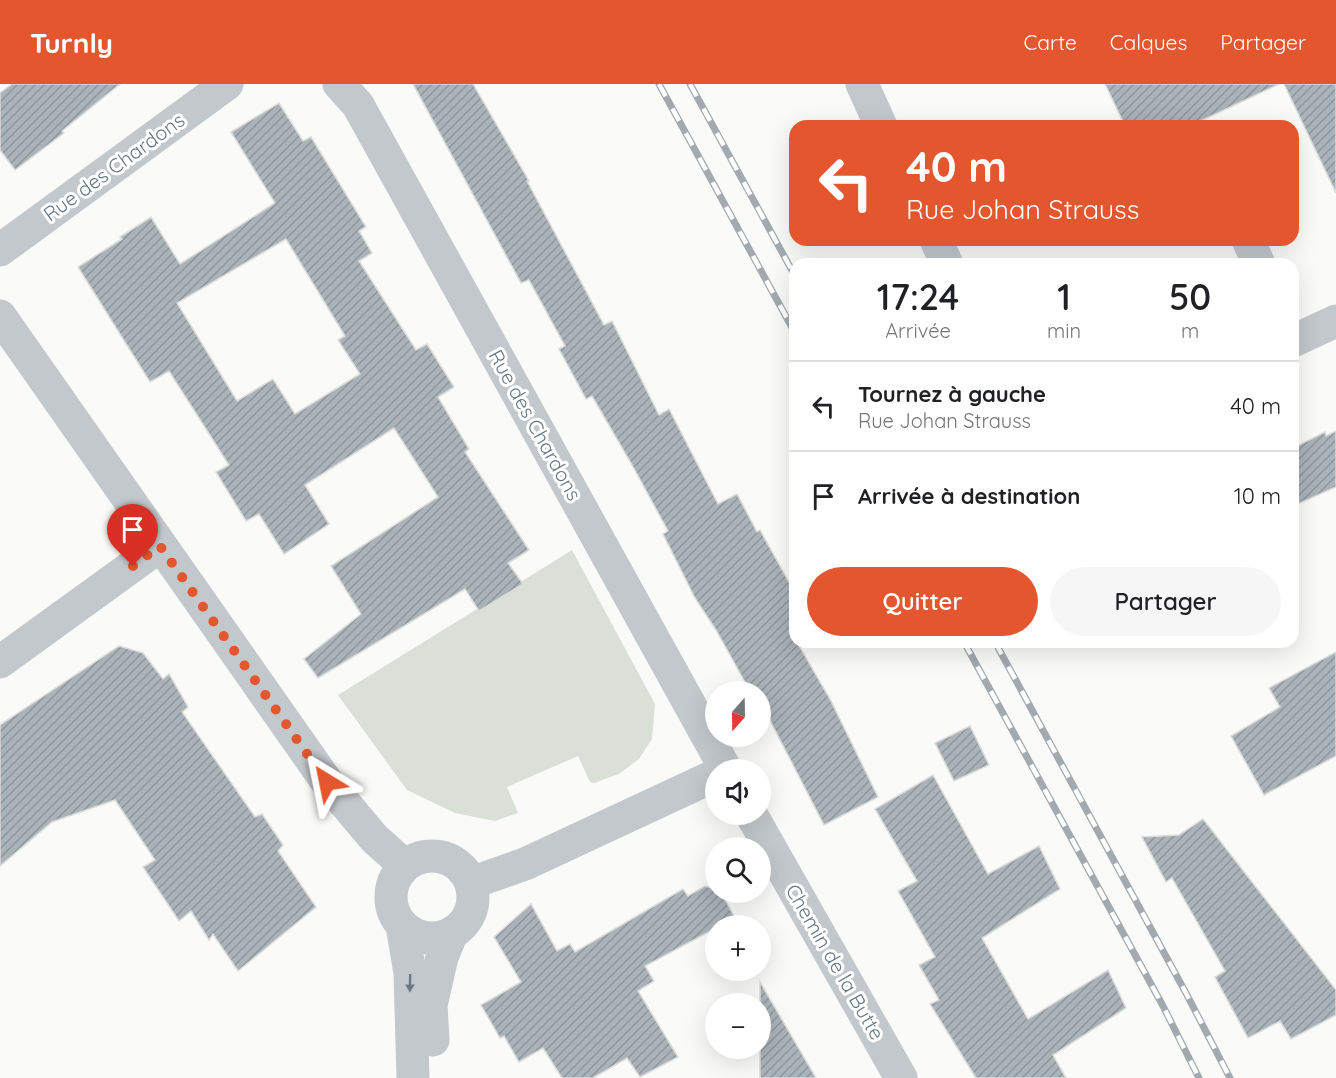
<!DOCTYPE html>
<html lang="fr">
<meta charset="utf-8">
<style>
:root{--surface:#fff;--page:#f6f6f6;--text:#202124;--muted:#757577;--line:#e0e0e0;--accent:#e4572e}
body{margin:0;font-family:Quicksand,sans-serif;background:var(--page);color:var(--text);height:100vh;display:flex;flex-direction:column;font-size:22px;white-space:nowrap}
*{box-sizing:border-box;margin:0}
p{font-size:20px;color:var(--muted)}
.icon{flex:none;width:33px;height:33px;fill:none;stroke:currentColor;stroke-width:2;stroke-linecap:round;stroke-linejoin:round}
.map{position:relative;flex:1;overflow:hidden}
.details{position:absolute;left:789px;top:174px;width:510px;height:390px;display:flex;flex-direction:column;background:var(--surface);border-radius:18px;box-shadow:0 6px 24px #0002}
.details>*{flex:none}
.banner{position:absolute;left:789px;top:36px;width:510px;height:126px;border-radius:18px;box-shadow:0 6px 24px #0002;background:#e4572e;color:#fff;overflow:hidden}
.needle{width:39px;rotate:200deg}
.controls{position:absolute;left:705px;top:597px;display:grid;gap:12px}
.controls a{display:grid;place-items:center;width:66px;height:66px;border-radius:50%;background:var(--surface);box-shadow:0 6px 24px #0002;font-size:30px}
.pin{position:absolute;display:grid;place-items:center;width:51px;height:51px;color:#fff;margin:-62px -26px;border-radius:50% 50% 50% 0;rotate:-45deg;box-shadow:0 0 6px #0007}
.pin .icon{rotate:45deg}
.me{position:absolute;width:66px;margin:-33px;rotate:325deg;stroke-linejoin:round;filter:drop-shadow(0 0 4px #0008)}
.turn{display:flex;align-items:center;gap:21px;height:126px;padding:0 18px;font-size:27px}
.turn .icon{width:78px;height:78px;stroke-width:2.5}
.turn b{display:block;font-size:42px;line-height:51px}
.eta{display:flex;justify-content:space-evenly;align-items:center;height:102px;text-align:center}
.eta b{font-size:36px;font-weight:600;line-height:42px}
.action{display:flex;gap:12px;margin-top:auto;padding:12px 18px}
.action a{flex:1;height:69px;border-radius:36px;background:var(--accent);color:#fff;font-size:24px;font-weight:600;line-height:69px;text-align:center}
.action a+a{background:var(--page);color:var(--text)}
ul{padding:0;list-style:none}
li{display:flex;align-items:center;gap:18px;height:90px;padding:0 18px;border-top:2px solid var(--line)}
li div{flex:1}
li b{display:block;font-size:22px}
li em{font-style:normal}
header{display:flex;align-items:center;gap:36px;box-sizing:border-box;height:84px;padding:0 30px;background:var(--accent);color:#fff}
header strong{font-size:28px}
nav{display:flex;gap:33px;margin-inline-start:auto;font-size:21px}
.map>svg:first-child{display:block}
.park{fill:#dadfd7}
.building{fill:url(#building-hatch);stroke:#dcdcda;stroke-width:1.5;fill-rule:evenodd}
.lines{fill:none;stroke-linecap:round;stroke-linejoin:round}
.minor{stroke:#c3c8cc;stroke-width:33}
.rail-casing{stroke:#a2aab0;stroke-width:7}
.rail{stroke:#fff;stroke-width:4.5;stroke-dasharray:14;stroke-linecap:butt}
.oneway{fill:#6a7a87}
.route{stroke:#e4572e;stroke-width:10;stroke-dasharray:0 18}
.labels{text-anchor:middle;stroke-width:6;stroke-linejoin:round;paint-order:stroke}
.street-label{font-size:20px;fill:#657683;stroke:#fff}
</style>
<header>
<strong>Turnly</strong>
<nav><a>Carte</a><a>Calques</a><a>Partager</a></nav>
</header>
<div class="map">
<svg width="1336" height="994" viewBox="0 0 1336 994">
<defs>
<pattern id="building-hatch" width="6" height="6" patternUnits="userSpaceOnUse" patternTransform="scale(1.5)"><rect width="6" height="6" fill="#aab3b9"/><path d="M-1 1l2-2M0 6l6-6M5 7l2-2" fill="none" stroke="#8e969c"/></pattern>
</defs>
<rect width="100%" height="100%" fill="#fafaf8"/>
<!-- park -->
<polygon class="park" points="572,466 655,620 652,655 639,675 619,690 594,699 590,698 578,672 507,703 518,729 495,737 455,729 407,706 338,611"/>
<!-- building -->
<g class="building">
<polygon points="12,0 120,0 62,47 64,49 15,86 0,66 0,9"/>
<polygon points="413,0 473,0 529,97 527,97 604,241 612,237 659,331 669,325 718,420 737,410 757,448 760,446 795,509 795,558 797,558 830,615 878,713 824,741 760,617 760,608 756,608 754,605 750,607 716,546 695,514 663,450 668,447 631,379 592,312 586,315 559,265 565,262 529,196 521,199"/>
<polygon points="1105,0 1279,0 1190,42 1125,42"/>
<polygon points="1284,0 1336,0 1336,109"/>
<path d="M279,19L303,57L311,53L366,143L359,147L372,169L359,177L416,266L427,260L454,303L438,313L469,365L465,368L529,466L508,479L523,500L479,527L465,505L318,594L304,575L361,530L331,482L438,413L394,344L305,401L329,440L284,470L259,430L246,437L216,388L229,381L169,287L150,298L78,183L122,155L120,153L151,133L180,180L275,119L231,48ZM286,155L345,252L338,256L360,290L295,330L273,295L237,317L177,219Z"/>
<polygon points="1336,347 1336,403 1293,422 1293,364 1325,348 1326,352"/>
<polygon points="119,562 143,569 163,595 169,590 188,623 182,628 255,733 262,730 283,761 278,767 316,823 238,887 213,850 209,856 191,827 179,837 143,783 155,776 115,716 52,738 0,782 0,641"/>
<polygon points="1336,568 1336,672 1264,711 1231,652 1280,623 1269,604"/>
<polygon points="970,642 989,681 954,697 935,659"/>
<polygon points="933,691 988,790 1039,762 1060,805 982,854 1028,935 1108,886 1126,924 1053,971 1066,994 976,994 930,920 939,916 919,881 935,873 898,807 917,797 875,725"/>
<polygon points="1203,735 1336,906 1336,931 1291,955 1280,937 1248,954 1215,893 1225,887 1172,794 1166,798 1142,753 1179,751"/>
<polygon points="705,802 716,805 716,808 721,808 735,834 721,842 716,842 716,844 645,882 654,897 638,907 678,973 640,993 627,974 593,994 562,994 543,964 519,978 504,952 500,954 481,921 521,898 494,853 531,820 557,867 570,860 575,868 683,805 688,812"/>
<polygon points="760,898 816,994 760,994"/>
</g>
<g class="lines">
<!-- minor -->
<g class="minor">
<polyline points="339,0 358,21 726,686"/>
<polyline points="862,0 881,42"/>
<polyline points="936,156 947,180"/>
<polyline points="1248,156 1259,180"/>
<polyline points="0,166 227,0"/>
<polyline points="0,232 327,698 374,754 404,781"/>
<polyline points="1293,257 1336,237"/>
<polyline points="0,578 160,462"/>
<polyline points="751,730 901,994"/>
<circle cx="432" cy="813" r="41"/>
<polyline points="471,799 525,780 716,691"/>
<polyline points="402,841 410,889 413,994"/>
<polyline points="433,956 431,921 442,873 452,849"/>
</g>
<defs>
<g id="rail">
<polyline points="659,0 795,249"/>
<polyline points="690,0 795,192"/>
<polyline points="964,558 1163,922 1199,994"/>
<polyline points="995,558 1187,911 1230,994"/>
</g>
</defs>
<!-- rail casing -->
<use href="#rail" class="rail-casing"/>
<!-- rail -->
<use href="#rail" class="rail"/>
</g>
<!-- one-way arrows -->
<defs><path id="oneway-solid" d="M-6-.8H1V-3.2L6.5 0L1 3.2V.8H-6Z" transform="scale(1.5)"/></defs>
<use class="oneway" href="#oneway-solid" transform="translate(410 899) rotate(91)"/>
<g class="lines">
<!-- route -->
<polyline class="route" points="133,482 160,462 327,698"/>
</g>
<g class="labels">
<!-- street labels -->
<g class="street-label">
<text transform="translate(114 83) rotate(-36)" y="7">Rue des Chardons</text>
<text transform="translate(535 341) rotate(61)" y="7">Rue des Chardons</text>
<text transform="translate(835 878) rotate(60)" y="7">Chemin de la Butte</text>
</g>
</g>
</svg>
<div class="controls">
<a><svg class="needle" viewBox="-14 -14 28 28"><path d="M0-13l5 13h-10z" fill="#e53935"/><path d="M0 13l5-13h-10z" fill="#757577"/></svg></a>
<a><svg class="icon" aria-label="sound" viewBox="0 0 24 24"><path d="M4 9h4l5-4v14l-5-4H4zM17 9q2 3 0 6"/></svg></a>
<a><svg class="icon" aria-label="search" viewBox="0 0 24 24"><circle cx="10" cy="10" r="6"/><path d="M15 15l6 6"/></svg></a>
<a>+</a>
<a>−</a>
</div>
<div class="pin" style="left:133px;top:482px;background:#d93025"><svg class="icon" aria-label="arrive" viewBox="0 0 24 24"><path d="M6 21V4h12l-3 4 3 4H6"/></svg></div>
<svg class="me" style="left:327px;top:698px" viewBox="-20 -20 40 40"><path d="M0-17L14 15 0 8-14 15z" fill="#e4572e" stroke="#fff" stroke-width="4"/></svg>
<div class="banner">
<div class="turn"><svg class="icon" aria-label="left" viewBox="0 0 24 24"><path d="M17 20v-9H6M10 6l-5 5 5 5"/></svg><div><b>40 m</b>Rue Johan Strauss</div></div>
</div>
<section class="details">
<div class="eta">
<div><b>17:24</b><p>Arrivée</p></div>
<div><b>1</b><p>min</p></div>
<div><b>50</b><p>m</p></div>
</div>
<ul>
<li><svg class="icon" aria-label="left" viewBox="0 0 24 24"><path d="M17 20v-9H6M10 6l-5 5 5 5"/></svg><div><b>Tournez à gauche</b><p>Rue Johan Strauss</p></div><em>40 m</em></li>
<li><svg class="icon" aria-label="arrive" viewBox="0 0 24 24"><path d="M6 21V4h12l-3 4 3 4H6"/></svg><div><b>Arrivée à destination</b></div><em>10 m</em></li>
</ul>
<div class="action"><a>Quitter</a><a>Partager</a></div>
</section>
</div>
